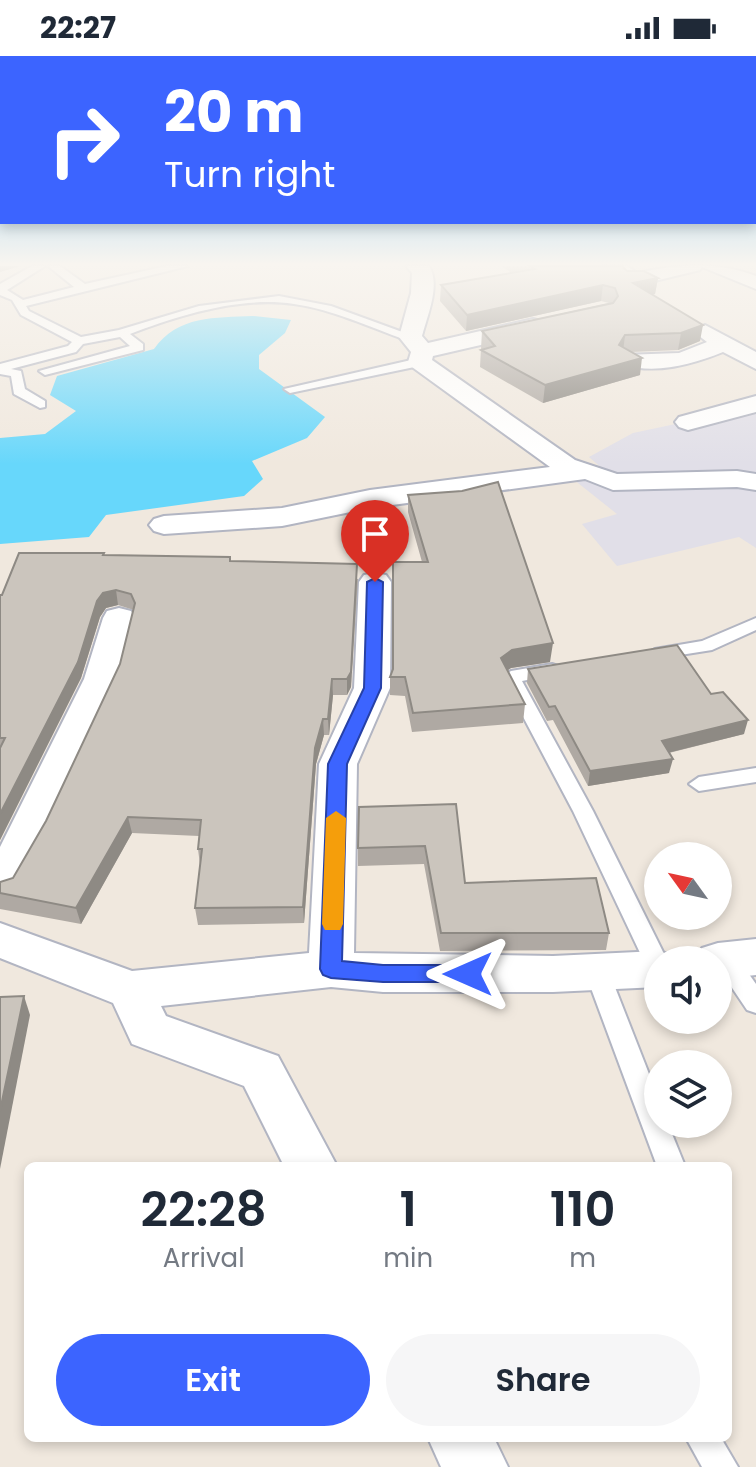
<!DOCTYPE html>
<style>
:root{--surface:#fff;--page:#f6f6f7;--text:#1f2937;--muted:#747a83;--accent:#3c64ff}
body{margin:0;font-family:Poppins,sans-serif;background:var(--page);color:var(--text);height:100vh;display:flex;flex-direction:column;font-size:30px;white-space:nowrap}
*{box-sizing:border-box;margin:0}
p{font-size:26px;color:var(--muted)}
.icon{flex:none;width:44px;height:44px;fill:none;stroke:currentColor;stroke-width:2;stroke-linecap:round;stroke-linejoin:round}
.map{position:relative;flex:1;overflow:hidden}
.panel{position:absolute;left:24px;top:1106px;width:708px;height:280px;display:flex;flex-direction:column;background:var(--surface);border-radius:12px;box-shadow:0 4px 12px #0003}
.panel>*{flex:none}
.hud{position:absolute;left:0px;top:0px;width:756px;height:168px;box-shadow:0 4px 12px #0003;background:#3c64ff;color:#fff;overflow:hidden}
.needle{width:52px;rotate:303deg}
.controls{position:absolute;left:644px;top:786px;display:grid;gap:16px}
.controls a{display:grid;place-items:center;width:88px;height:88px;border-radius:50%;background:var(--surface);box-shadow:0 4px 12px #0003;font-size:40px}
.pin{position:absolute;display:grid;place-items:center;width:68px;height:68px;color:#fff;margin:-82px -34px;border-radius:50% 50% 50% 0;rotate:-45deg;box-shadow:0 0 8px #0007}
.pin .icon{rotate:45deg}
.me{position:absolute;width:88px;margin:-44px;rotate:270deg;stroke-linejoin:round;filter:drop-shadow(0 0 6px #0008)}
.turn{display:flex;align-items:center;gap:28px;height:168px;padding:0 32px;font-size:36px}
.turn .icon{width:104px;height:104px;stroke-width:2.5}
.turn b{display:block;font-size:56px;line-height:68px}
.eta{display:flex;justify-content:space-evenly;align-items:center;height:136px;text-align:center}
.eta b{font-size:48px;font-weight:600;line-height:56px}
.primary-button{display:flex;gap:16px;margin-top:auto;padding:16px 32px}
.primary-button a{flex:1;height:92px;border-radius:48px;background:var(--accent);color:#fff;font-size:32px;font-weight:600;line-height:92px;text-align:center}
.primary-button a+a{background:var(--page);color:var(--text)}
.status{display:flex;justify-content:space-between;align-items:center;height:56px;padding:0 40px;background:var(--surface);direction:ltr}
.status svg{height:22px;fill:currentColor}
.map>svg:first-child{display:block}
.industrial{fill:#e1dfe8}
.water{fill:#67d7fb}
.lines{fill:none;stroke-linecap:round;stroke-linejoin:round}
.service-casing{stroke:#b2b5c2;stroke-width:4}
.minor-casing{stroke:#b2b5c2;stroke-width:4}
.service{fill:#fff;fill-rule:evenodd}
.minor{fill:#fff;fill-rule:evenodd}
.wall{fill:#afa9a3}
.shaded-wall{fill:#8e8a84}
.building{fill:#cbc5bd;stroke:#8e8a84;stroke-width:2}
.route{fill:#3c64ff;stroke:#2741a6;stroke-width:2}
.slow{fill:#f59e0b}
</style>
<div class="status"><b>22:27</b><svg viewBox="0 0 49 12"><path d="M0 12V9h3v3zM5 12V6h3v6zM10 12V3h3v9zM15 12V0h3v12zM26 1h20v11H26zM47 4h2v5h-2z"/></svg></div>
<div class="map">
<svg width="756" height="1411" viewBox="0 0 756 1411">
<rect width="100%" height="100%" fill="#f0e8de"/>
<!-- industrial -->
<g class="industrial">
<polygon points="756,351 756,423 611,420 589,401 633,377"/>
<polygon points="589,420 756,432 756,492 739,481 617,510 582,468 617,458 573,423"/>
</g>
<!-- water -->
<path class="water" d="M253,260L291,264L285,277L259,299V313L325,361L307,382L252,405L263,423L244,440L106,459L89,481L0,488V382L45,378L76,355L50,339L57,320L154,293C178,259 215,262 253,260Z"/>
<g class="lines">
<defs>
<g id="service">
<path d="M32,210H45L7,234L23,244L74,231L48,210H60L85,228L167,210H188L26,250L29,255L81,281L119,274L199,250L279,240L331,250L416,281L406,284C369,271 332,253 294,248C241,240 179,259 130,278L143,288V294L45,319L39,315L130,290L120,281L83,288L76,296L11,313L21,315L25,333L45,345V351L40,352L14,338L11,320L0,318V308L68,290L72,286L21,259L12,244L0,239V228Z"/>
<polygon points="420,302 426,306 424,309 290,337 284,333"/>
<polygon points="756,562 756,574 712,594 655,603 646,598 655,593 702,585"/>
<polygon points="552,608 558,610 561,614 558,618 522,625 593,755 667,904 658,904 658,921 650,918 573,755 502,621 511,615"/>
<polygon points="756,712 756,726 699,735 689,728 699,721"/>
<polygon points="726,895 734,897 756,928 756,957 747,954 718,911 718,904 714,904 718,897"/>
<polygon points="597,906 605,909 609,916 658,1041 658,1068 668,1068 685,1110 657,1110 585,916 589,909"/>
<polygon points="686,1382 721,1382 738,1411 702,1411"/>
</g>
<g id="minor">
<path d="M406,210H429C441,229 427,260 422,280L428,287L533,263L541,265L544,270L541,275L433,300L432,304L575,404L617,418L737,415L756,418V434L737,431L613,434L585,423L370,452L282,470L164,478L154,475L149,469L154,463L164,460L282,452L370,434L550,411L412,311L408,306L411,296L399,281L411,237L412,217Z"/>
<path d="M603,210H627L637,217C677,208 718,205 756,220V233L702,211L700,214L634,230L627,228Z"/>
<path d="M705,269L756,296V313L723,296C691,309 657,318 623,309L619,304L623,299L679,297L707,286L694,276Z"/>
<polygon points="756,340 756,356 688,374 679,371 675,366 679,361"/>
<polygon points="375,517 386,519 391,526 390,632 357,708 354,897 553,900 658,895 674,900 676,904 658,904 658,931 553,936 383,936 331,931 161,950 166,960 278,1000 337,1110 284,1110 244,1030 132,988 113,947 0,902 0,867 132,915 309,897 319,708 354,632 359,526 364,519"/>
<polygon points="119,552 131,555 135,562 120,623 48,780 15,837 0,842 0,791 84,623 103,562 107,555"/>
<polygon points="756,883 756,919 718,923 718,904 696,904 702,892 718,887"/>
<polygon points="428,1382 494,1382 508,1411 441,1411"/>
</g>
</defs>
<!-- service casing -->
<use href="#service" class="service-casing"/>
<!-- minor casing -->
<use href="#minor" class="minor-casing"/>
<!-- service -->
<use href="#service" class="service"/>
<!-- minor -->
<use href="#minor" class="minor"/>
</g>
<!-- wall -->
<g class="wall">
<polygon points="501,210 622,210 627,215 658,222 655,238 652,239 700,285 678,294 631,296 640,319 543,347 480,311 482,275 609,247 601,245 466,275 440,245 441,229 512,217"/>
<polygon points="408,439 550,606 511,612 507,614 525,648 523,667 412,676 405,640 390,639 390,621 422,506 408,456"/>
<polygon points="104,497 104,499 231,505 358,523 351,631 347,639 333,639 329,679 324,679 316,708 304,867 198,869 195,852 200,809 198,793 199,780 132,777 81,868 0,853 0,826 13,822 46,765 120,608 134,554 118,549 106,552 100,561 81,622 0,784 0,539"/>
<polygon points="528,613 711,638 744,678 669,697 669,717 588,730 553,664 547,665 527,627"/>
<polygon points="456,748 465,827 609,877 606,894 440,895 424,808 358,810 358,792"/>
</g>
<!-- shaded-wall -->
<g class="shaded-wall">
<polygon points="0,210 21,210 0,216"/>
<polygon points="658,222 655,238 630,243 633,227"/>
<polygon points="603,229 601,245 466,275 467,259"/>
<polygon points="703,269 700,285 678,294 681,277"/>
<polygon points="625,279 623,296 619,289"/>
<polygon points="642,302 640,319 543,347 545,329"/>
<polygon points="357,508 351,631 347,639 347,623"/>
<polygon points="116,534 118,549 106,552 100,561 81,622 0,784 0,758 97,545 103,537"/>
<polygon points="553,587 550,606 511,612 499,620 501,602 512,594"/>
<polygon points="332,623 333,639 329,679 328,663"/>
<polygon points="323,663 324,679 316,708 304,867 303,851 315,692"/>
<polygon points="748,664 744,678 659,699 662,685"/>
<polygon points="673,703 669,717 588,730 590,715"/>
<polygon points="128,761 132,777 81,868 76,852"/>
<polygon points="24,940 30,959 0,1113 0,1055"/>
</g>
<!-- building -->
<g class="building">
<polygon points="530,210 622,210 627,215 644,215 658,222 633,227 703,269 681,277 625,279 619,289 642,302 545,329 481,294 495,290 482,275 613,247 618,240 615,232 603,229 467,259 441,229 535,213"/>
<polygon points="498,426 553,587 512,594 501,602 525,648 413,657 405,621 390,621 393,613 393,506 428,506 408,439 462,435"/>
<polygon points="19,497 104,497 103,499 230,501 230,505 357,508 351,616 347,623 332,623 328,663 323,663 315,692 303,851 195,852 202,793 198,793 201,764 128,761 76,852 0,837 0,826 13,822 46,765 120,608 135,547 131,538 116,534 103,537 97,545 78,606 0,758 0,692 5,682 0,682 0,539 2,539"/>
<polygon points="677,589 711,638 723,636 748,664 662,685 673,703 590,715 555,650 549,651 528,613"/>
<polygon points="456,748 465,827 596,822 609,877 441,877 425,790 358,792 359,751"/>
<polygon points="24,940 0,1055 0,941"/>
</g>
<!-- sky -->
<linearGradient id="sky" x2="0" y2="1"><stop stop-color="#74c2f0"/><stop offset="0.51" stop-color="#f8f5f0"/><stop offset="1" stop-color="#f8f5f0" stop-opacity="0"/></linearGradient>
<rect width="756" height="408" fill="url(#sky)"/>
<!-- route -->
<polygon class="route" points="375,522 383,526 381,632 347,708 342,905 383,909 468,909 476,911 479,918 476,924 468,926 383,926 331,922 323,919 320,913 328,708 364,632 367,526"/>
<!-- slow -->
<polygon class="slow" points="336,755 346,762 343,868 340,874 325,874 322,868 326,762"/>
</svg>
<div class="controls">
<a><svg class="needle" viewBox="-14 -14 28 28"><path d="M0-13l5 13h-10z" fill="#e53935"/><path d="M0 13l5-13h-10z" fill="#747a83"/></svg></a>
<a><svg class="icon" aria-label="sound" viewBox="0 0 24 24"><path d="M4 9h4l5-4v14l-5-4H4zM17 9q2 3 0 6"/></svg></a>
<a><svg class="icon" aria-label="layers" viewBox="0 0 24 24"><path d="M12 4l9 5-9 5-9-5zM3 14l9 5 9-5"/></svg></a>
</div>
<div class="pin" style="left:375px;top:526px;background:#d93025"><svg class="icon" aria-label="arrive" viewBox="0 0 24 24"><path d="M6 21V4h12l-3 4 3 4H6"/></svg></div>
<svg class="me" style="left:468px;top:918px" viewBox="-20 -20 40 40"><path d="M0-17L14 15 0 8-14 15z" fill="#3c64ff" stroke="#fff" stroke-width="4"/></svg>
<div class="hud">
<div class="turn"><svg class="icon" aria-label="right" viewBox="0 0 24 24"><path d="M7 20v-9h11M14 6l5 5-5 5"/></svg><div><b>20 m</b>Turn right</div></div>
</div>
<section class="panel">
<div class="eta">
<div><b>22:28</b><p>Arrival</p></div>
<div><b>1</b><p>min</p></div>
<div><b>110</b><p>m</p></div>
</div>
<div class="primary-button"><a>Exit</a><a>Share</a></div>
</section>
</div>
